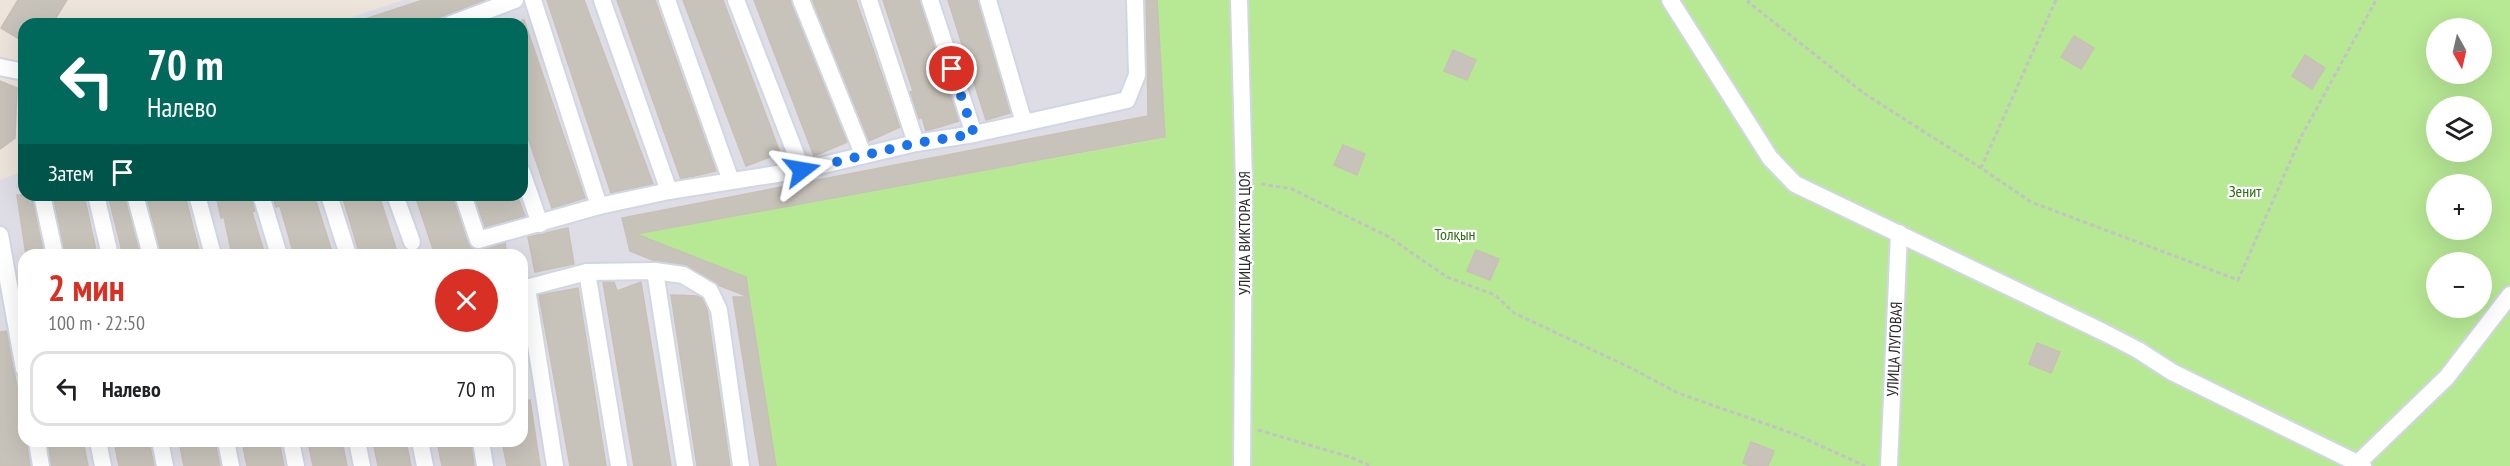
<!DOCTYPE html>
<html lang="ru">
<meta charset="utf-8">
<style>
:root{--surface:#fff;--page:#f6f6f6;--text:#202124;--muted:#757577;--line:#e0e0e0;--accent:#d93025}
body{margin:0;font-family:"PT Sans Narrow",sans-serif;background:var(--page);color:var(--text);height:100vh;display:flex;flex-direction:column;font-size:22px;white-space:nowrap}
*{box-sizing:border-box;margin:0}
p{font-size:20px;color:var(--muted)}
.icon{flex:none;width:33px;height:33px;fill:none;stroke:currentColor;stroke-width:2;stroke-linecap:round;stroke-linejoin:round}
.map{position:relative;flex:1;overflow:hidden}
.drawer{position:absolute;left:18px;top:249px;width:510px;height:198px;display:flex;flex-direction:column;background:var(--surface);border-radius:18px;box-shadow:0 6px 24px #0002}
.drawer>*{flex:none}
.hud{position:absolute;left:18px;top:18px;width:510px;height:183px;border-radius:18px;box-shadow:0 6px 24px #0002;background:#00695c;color:#fff;overflow:hidden}
.needle{width:39px;rotate:172deg}
.buttons{position:absolute;left:2426px;top:18px;display:grid;gap:12px}
.buttons a{display:grid;place-items:center;width:66px;height:66px;border-radius:50%;background:var(--surface);box-shadow:0 6px 24px #0002;font-size:30px}
.pin{position:absolute;display:grid;place-items:center;width:51px;height:51px;color:#fff;margin:-26px;border:3px solid #fff;border-radius:50%;box-shadow:0 2px 6px #0007}
.me{position:absolute;width:66px;margin:-33px;rotate:76deg;stroke-linejoin:round;filter:drop-shadow(0 0 4px #0008)}
.turn{display:flex;align-items:center;gap:21px;height:126px;padding:0 30px;font-size:27px}
.turn .icon{width:78px;height:78px;stroke-width:2.5}
.turn b{display:block;font-size:42px;line-height:51px}
.then{display:flex;align-items:center;height:57px;padding:0 30px;background:#0003;gap:12px;font-size:22px}
.round{display:grid;place-items:center;flex:none;width:63px;height:63px;border-radius:32px;background:var(--page)}
.summary{display:flex;align-items:center;justify-content:space-between;height:102px;padding:0 30px}
h1{font-size:36px;font-weight:700;line-height:45px;color:var(--accent)}
ul{padding:0;list-style:none}
li{display:flex;align-items:center;gap:18px;height:75px;margin:0 12px 9px;padding:0 18px;border:3px solid var(--line);border-radius:18px}
li div{flex:1}
li b{display:block;font-size:22px}
li em{font-style:normal}
.map>svg:first-child{display:block}
.industrial{fill:#dedde5;fill-rule:evenodd}
.green{fill:#b7e894;fill-rule:evenodd}
.building{fill:#c8c3ba;stroke:#c9c0b5;stroke-width:1.5}
.lines{fill:none;stroke-linecap:round;stroke-linejoin:round}
.minor-casing{stroke:#d1d6e4;stroke-width:20}
.path{stroke:#c3c3c3;stroke-width:3;stroke-dasharray:4.5 3;stroke-linecap:butt}
.minor{stroke:#fff;stroke-width:16}
.route{stroke:#1a73e8;stroke-width:10;stroke-dasharray:0 18}
.labels{text-anchor:middle;stroke-width:4.5;stroke-linejoin:round;paint-order:stroke}
.park-label{font-size:16px;fill:#2d6d15;stroke:#fff}
.street-label{font-size:16px;fill:#2a2a2a;stroke:#fff}
</style>
<div class="map">
<svg width="2510" height="466" viewBox="0 0 2510 466">
<rect width="100%" height="100%" fill="#ede4db"/>
<!-- industrial -->
<path class="industrial" d="M403,0H1157L1165,137L637,234L746,277L776,466H0V180L24,171V195H522V24H332ZM24,255H522V441H24Z"/>
<!-- green -->
<path class="green" d="M1157,0H2510V466H776L746,277L636,234L1164,138ZM2436,28H2481V74H2436ZM2436,106H2481V152H2436ZM2436,184H2481V230H2436ZM2436,262H2481V308H2436Z"/>
<!-- building -->
<g class="building">
<polygon points="18,0 67,0 52,24 24,24 24,42 1,28"/>
<polygon points="423,0 485,0 422,24 359,24 359,21"/>
<polygon points="547,0 584,0 653,184 611,193"/>
<polygon points="617,0 655,0 716,171 681,179"/>
<polygon points="683,0 723,0 780,153 746,166"/>
<polygon points="754,0 791,0 847,142 814,156"/>
<polygon points="812,0 856,0 900,127 869,141"/>
<polygon points="883,0 919,0 959,121 926,131 922,117 919,119 910,92 913,91"/>
<polygon points="948,0 978,0 1010,113 986,120"/>
<polygon points="1146,0 1157,0 1165,137 636,234 746,277 749,297 718,285 688,266 655,261 630,251 622,218 1148,116"/>
<polygon points="522,20 524,20 585,198 552,208 522,120"/>
<polygon points="2074,36 2094,48 2081,69 2061,57"/>
<polygon points="1453,50 1476,60 1467,80 1444,71"/>
<polygon points="2305,55 2325,68 2312,89 2292,76"/>
<polygon points="0,81 17,88 15,138 0,149"/>
<polygon points="1343,145 1365,154 1357,175 1334,165"/>
<polygon points="17,195 32,195 44,255 26,255"/>
<polygon points="53,195 84,195 97,255 65,255"/>
<polygon points="108,195 125,195 140,255 123,255"/>
<polygon points="146,195 185,195 200,255 161,255"/>
<polygon points="216,195 251,195 255,211 252,212 265,255 232,255 224,217 221,218"/>
<polygon points="272,195 314,195 333,255 294,255 280,206 276,207"/>
<polygon points="342,195 379,195 398,255 360,255"/>
<polygon points="415,195 453,195 471,247 480,250 505,243 507,255 435,255"/>
<polygon points="474,195 517,195 525,216 485,227"/>
<polygon points="568,228 574,264 535,272 528,237"/>
<polygon points="1476,250 1499,259 1490,280 1467,271"/>
<polygon points="603,282 614,282 617,291 641,282 671,466 634,466"/>
<polygon points="578,288 606,466 570,466 539,295"/>
<polygon points="671,295 697,296 702,298 707,309 730,466 697,466"/>
<polygon points="733,297 749,297 776,466 760,466"/>
<polygon points="7,331 24,426 24,441 27,441 30,466 0,466 0,332"/>
<polygon points="2037,343 2060,352 2051,373 2029,364"/>
<polygon points="530,400 540,466 507,466 502,441 522,441 522,401"/>
<polygon points="48,441 83,441 88,466 51,466"/>
<polygon points="114,441 149,441 154,466 119,466"/>
<polygon points="179,441 215,441 220,466 184,466"/>
<polygon points="242,441 279,441 284,466 247,466"/>
<polygon points="308,441 342,441 347,466 313,466"/>
<polygon points="373,441 406,441 411,466 378,466"/>
<polygon points="437,441 471,441 474,466 442,466"/>
<polygon points="1751,442 1774,451 1768,466 1751,466 1743,463"/>
</g>
<g class="lines">
<defs>
<g id="minor">
<polyline points="533,0 599,206"/>
<polyline points="602,0 669,191"/>
<polyline points="667,0 731,181"/>
<polyline points="736,0 802,170"/>
<polyline points="801,0 863,154"/>
<polyline points="869,0 916,143"/>
<polyline points="988,0 1024,123 1127,100 1137,75 1135,0"/>
<polyline points="1239,0 1244,181 1242,466"/>
<polyline points="1670,0 1770,158 1795,184 2103,332 2138,350 2172,372 2363,466"/>
<polyline points="451,24 515,0"/>
<polyline points="0,67 24,72"/>
<polyline points="974,134 1024,123"/>
<polyline points="522,172 540,224"/>
<polyline points="42,195 55,255"/>
<polyline points="96,195 110,255"/>
<polyline points="135,195 151,255"/>
<polyline points="197,195 213,255"/>
<polyline points="261,195 279,255"/>
<polyline points="329,195 348,255"/>
<polyline points="395,195 412,242"/>
<polyline points="463,195 478,240 599,206 669,191 802,170 916,143 974,134 930,0"/>
<polyline points="0,235 24,369"/>
<polyline points="655,271 685,466"/>
<polyline points="587,272 619,466"/>
<polyline points="527,288 555,466"/>
<polyline points="522,289 587,272 655,271 683,275 710,291 719,310 741,466"/>
<polyline points="37,441 41,466"/>
<polyline points="98,441 103,466"/>
<polyline points="160,441 165,466"/>
<polyline points="226,441 231,466"/>
<polyline points="291,441 296,466"/>
<polyline points="357,441 362,466"/>
<polyline points="420,441 425,466"/>
<polyline points="481,441 485,466"/>
<polyline points="2358,463 2447,377 2510,295"/>
<path id="s1" d="M1889,466L1899,233"/>
</g>
</defs>
<!-- minor casing -->
<use href="#minor" class="minor-casing"/>
<!-- path -->
<g class="path">
<polyline points="1749,0 1748,2 1865,94 1981,168"/>
<polyline points="2056,0 1981,168 2031,202 2238,280 2301,137 2376,0"/>
<polyline points="1261,184 1292,189 1389,237 1447,277 1495,295 1514,313 1631,368 1678,393 1797,435 1865,466"/>
<polyline points="1258,430 1350,457 1371,466"/>
</g>
<!-- minor -->
<use href="#minor" class="minor"/>
</g>
<g class="lines">
<!-- route -->
<polyline class="route" points="802,170 916,143 974,134 952,69"/>
</g>
<g class="labels">
<!-- park labels -->
<g class="park-label">
<text x="2245" y="197">Зенит</text>
<text x="1455" y="240">Толқын</text>
</g>
<!-- street labels -->
<g class="street-label">
<text transform="translate(1244 233) rotate(-90)" y="6">УЛИЦА ВИКТОРА ЦОЯ</text>
<text dy="6" stroke="none"><textPath href="#s1" startOffset="117">УЛИЦА ЛУГОВАЯ</textPath></text>
</g>
</g>
</svg>
<div class="buttons">
<a><svg class="needle" viewBox="-14 -14 28 28"><path d="M0-13l5 13h-10z" fill="#e53935"/><path d="M0 13l5-13h-10z" fill="#757577"/></svg></a>
<a><svg class="icon" aria-label="layers" viewBox="0 0 24 24"><path d="M12 4l9 5-9 5-9-5zM3 14l9 5 9-5"/></svg></a>
<a>+</a>
<a>−</a>
</div>
<div class="pin" style="left:952px;top:69px;background:#d93025"><svg class="icon" aria-label="arrive" viewBox="0 0 24 24"><path d="M6 21V4h12l-3 4 3 4H6"/></svg></div>
<svg class="me" style="left:802px;top:170px" viewBox="-20 -20 40 40"><path d="M0-17L14 15 0 8-14 15z" fill="#1a73e8" stroke="#fff" stroke-width="4"/></svg>
<div class="hud">
<div class="turn"><svg class="icon" aria-label="left" viewBox="0 0 24 24"><path d="M17 20v-9H6M10 6l-5 5 5 5"/></svg><div><b>70 m</b>Налево</div></div>
<div class="then">Затем<svg class="icon" aria-label="arrive" viewBox="0 0 24 24"><path d="M6 21V4h12l-3 4 3 4H6"/></svg></div>
</div>
<section class="drawer">
<div class="summary"><div><h1>2 мин</h1><p>100 m · 22:50</p></div><a class="round" style="background:#d93025;color:#fff"><svg class="icon" aria-label="close" viewBox="0 0 24 24"><path d="M6 6l12 12M18 6L6 18"/></svg></a></div>
<ul>
<li><svg class="icon" aria-label="left" viewBox="0 0 24 24"><path d="M17 20v-9H6M10 6l-5 5 5 5"/></svg><div><b>Налево</b></div><em>70 m</em></li>
</ul>
</section>
</div>
